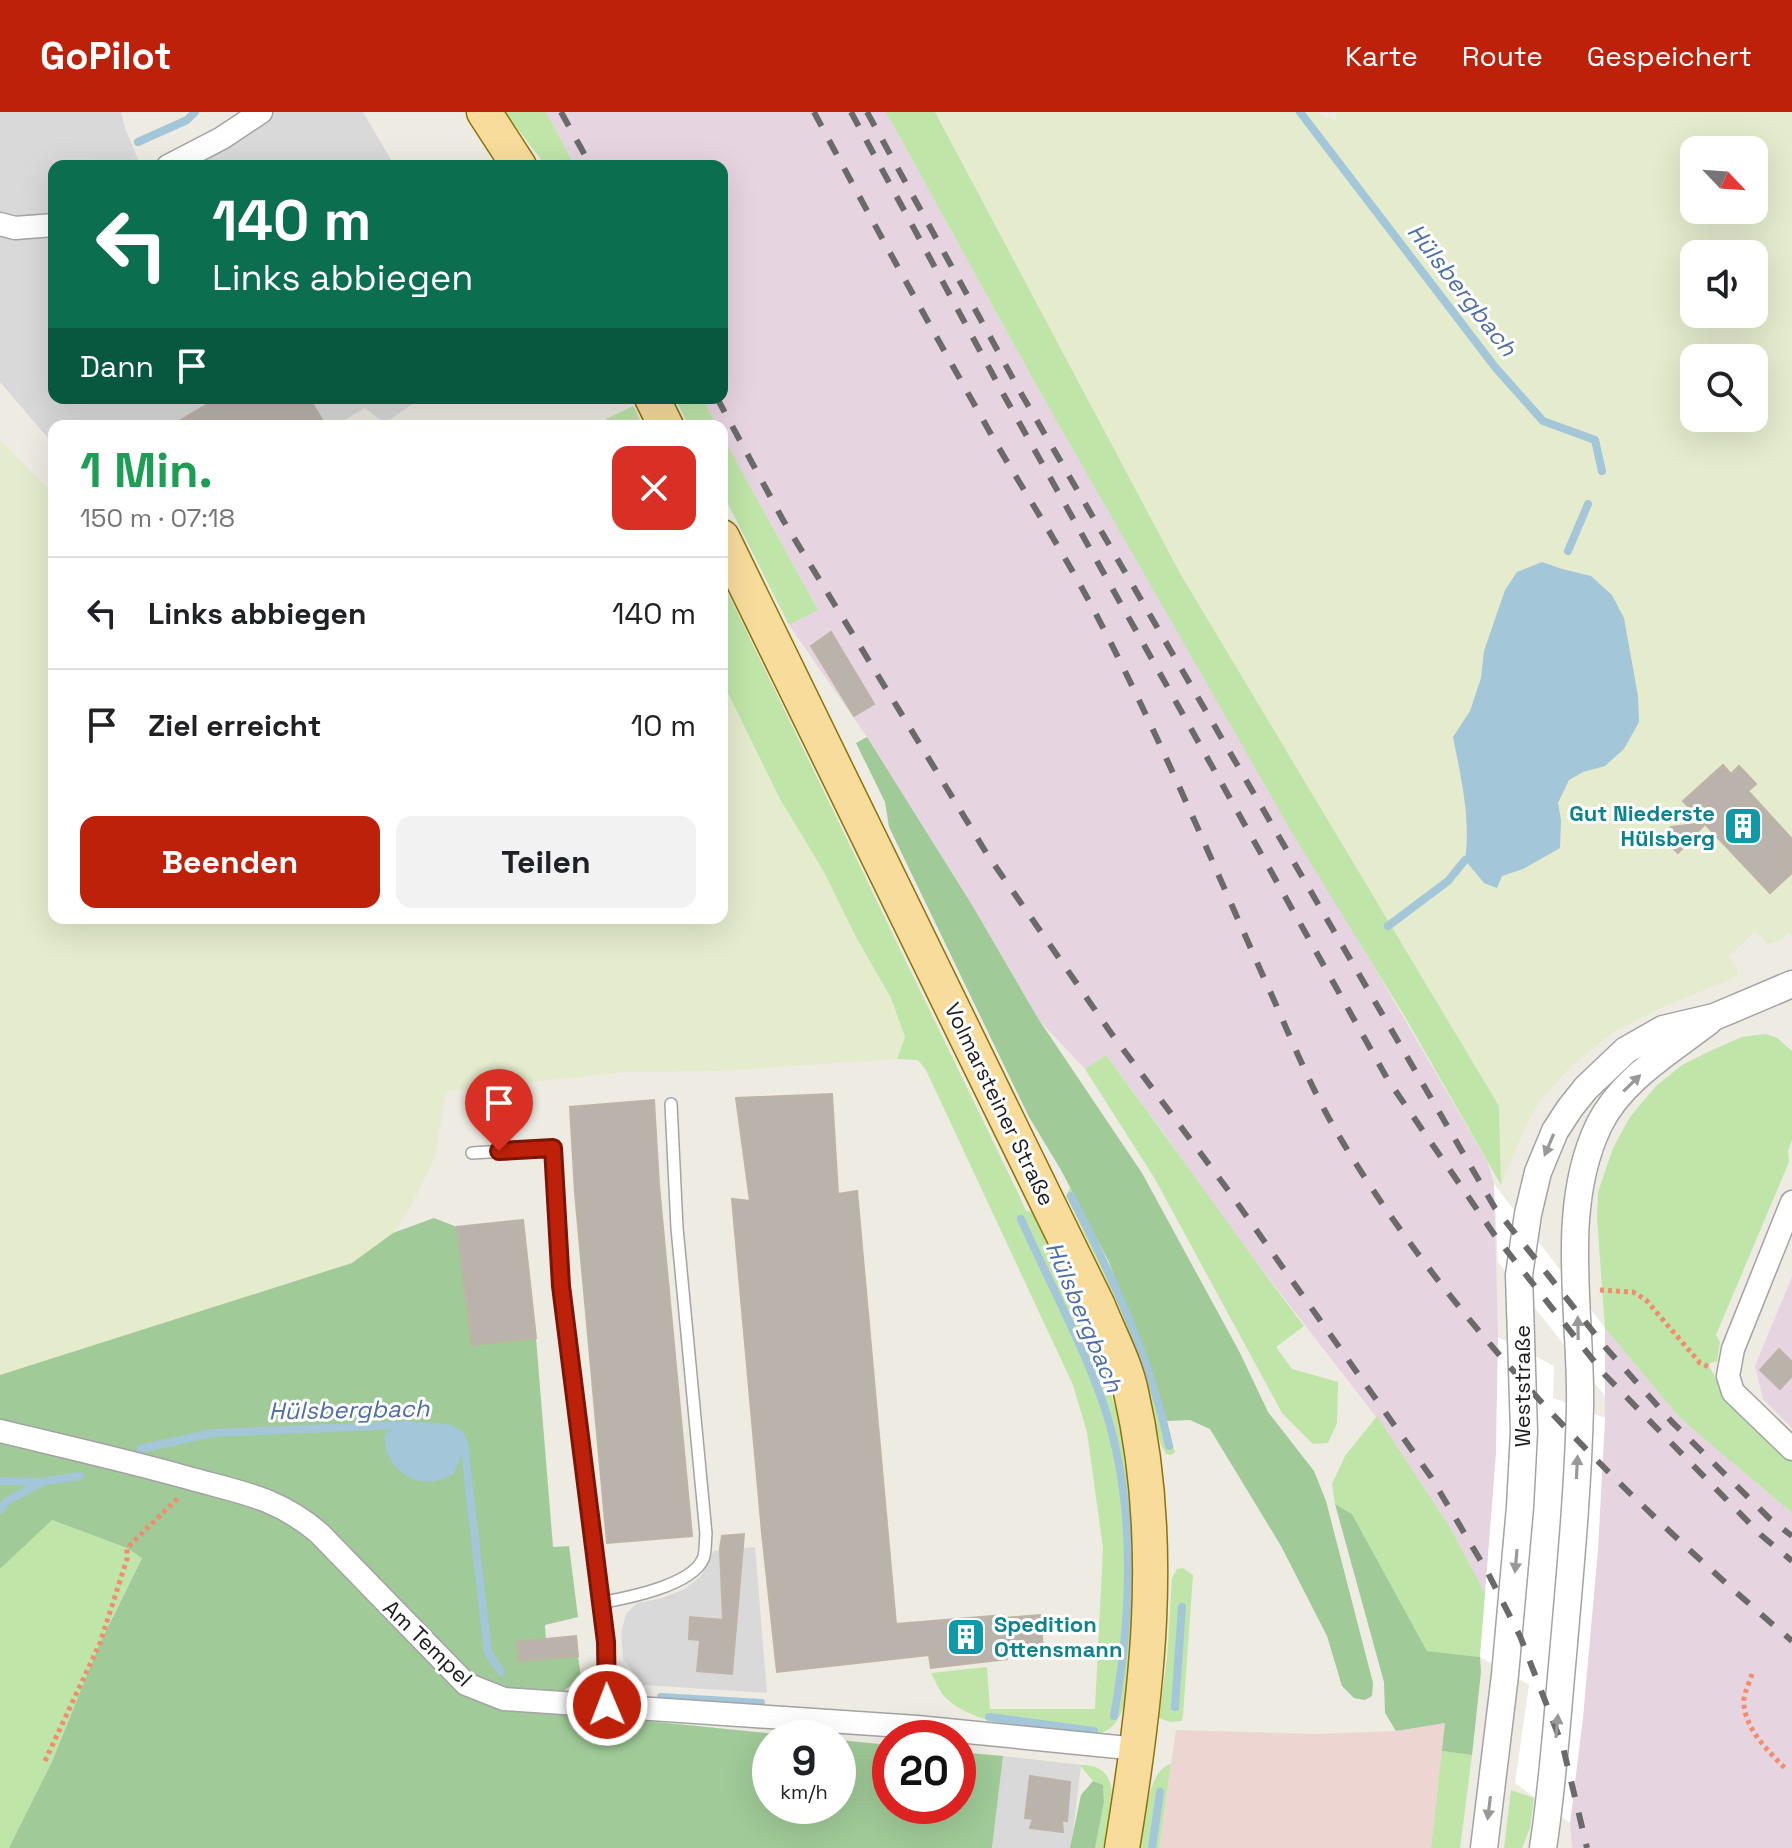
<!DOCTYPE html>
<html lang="de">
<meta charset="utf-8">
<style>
:root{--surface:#fff;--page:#f2f2f2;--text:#202124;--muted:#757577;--line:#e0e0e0;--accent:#be2109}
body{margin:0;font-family:"Space Grotesk",sans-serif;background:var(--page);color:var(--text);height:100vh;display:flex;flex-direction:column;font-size:30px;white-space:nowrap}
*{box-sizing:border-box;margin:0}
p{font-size:26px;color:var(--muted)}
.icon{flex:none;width:44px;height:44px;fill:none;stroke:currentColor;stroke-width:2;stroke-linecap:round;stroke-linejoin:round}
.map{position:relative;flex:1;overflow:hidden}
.side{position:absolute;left:48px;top:308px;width:680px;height:504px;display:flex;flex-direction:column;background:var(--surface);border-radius:16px;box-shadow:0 8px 32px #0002}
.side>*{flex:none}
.guide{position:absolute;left:48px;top:48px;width:680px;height:244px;border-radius:16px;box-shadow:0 8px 32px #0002;background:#0b6e4f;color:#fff;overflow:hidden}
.needle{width:52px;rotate:115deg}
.fabs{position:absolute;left:1680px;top:24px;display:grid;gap:16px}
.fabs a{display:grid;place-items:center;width:88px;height:88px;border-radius:16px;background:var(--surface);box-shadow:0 8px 32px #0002;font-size:40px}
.speed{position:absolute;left:752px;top:1608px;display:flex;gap:16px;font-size:40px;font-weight:700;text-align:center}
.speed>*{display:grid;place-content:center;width:104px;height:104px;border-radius:50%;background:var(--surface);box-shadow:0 8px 32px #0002;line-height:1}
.speed small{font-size:20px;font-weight:400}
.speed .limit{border:12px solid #d22;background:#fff;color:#111}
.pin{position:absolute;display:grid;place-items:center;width:68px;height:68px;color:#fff;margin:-82px -34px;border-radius:50% 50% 50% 0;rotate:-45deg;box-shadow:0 0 8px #0007}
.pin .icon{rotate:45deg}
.me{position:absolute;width:88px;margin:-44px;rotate:359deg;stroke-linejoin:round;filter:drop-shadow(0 0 6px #0008)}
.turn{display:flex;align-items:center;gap:28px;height:168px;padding:0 32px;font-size:36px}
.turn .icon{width:104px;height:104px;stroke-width:2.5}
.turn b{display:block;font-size:56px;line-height:68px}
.then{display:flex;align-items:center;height:76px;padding:0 32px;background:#0003;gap:16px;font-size:30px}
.round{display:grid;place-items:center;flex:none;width:84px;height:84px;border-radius:16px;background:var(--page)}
.overview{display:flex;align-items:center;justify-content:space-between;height:136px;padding:0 32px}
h1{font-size:48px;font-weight:700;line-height:60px;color:#1e9e55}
.primary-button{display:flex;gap:16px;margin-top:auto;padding:16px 32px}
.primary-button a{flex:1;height:92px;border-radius:16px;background:var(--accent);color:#fff;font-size:32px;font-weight:700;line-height:92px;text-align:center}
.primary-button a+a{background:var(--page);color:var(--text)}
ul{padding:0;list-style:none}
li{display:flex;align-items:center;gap:24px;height:112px;padding:0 32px;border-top:2px solid var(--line)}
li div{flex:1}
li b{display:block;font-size:30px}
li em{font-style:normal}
header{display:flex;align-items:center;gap:48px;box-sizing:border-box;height:112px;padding:0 40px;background:var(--accent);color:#fff}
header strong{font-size:38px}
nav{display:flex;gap:44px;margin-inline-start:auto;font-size:28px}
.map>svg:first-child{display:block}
.residential{fill:#dad9d9}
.commercial{fill:#edd6d1}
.industrial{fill:#e6d4e0}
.farmland{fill:#e5ebcd;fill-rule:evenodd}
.grass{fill:#bfe5a9}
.forest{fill:#a0ca98}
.water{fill:#a4c6d9}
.pier{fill:#fff}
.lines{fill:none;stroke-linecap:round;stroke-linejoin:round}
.stream{stroke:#a4c6d9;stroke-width:8}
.building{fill:#b9b3ab;stroke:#beb3a5;stroke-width:2}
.service-casing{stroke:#a3a3a3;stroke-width:14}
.minor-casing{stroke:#a3a3a3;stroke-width:25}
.tertiary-casing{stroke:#a3a3a3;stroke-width:29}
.primary-casing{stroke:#8d7207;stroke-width:37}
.path{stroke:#f38c6d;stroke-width:5;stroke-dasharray:4 4;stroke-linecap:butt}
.service{stroke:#fff;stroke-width:11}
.minor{stroke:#fff;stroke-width:22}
.tertiary{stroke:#fff;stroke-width:26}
.primary{stroke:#f7dc9c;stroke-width:34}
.rail{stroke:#6a6a6a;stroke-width:6;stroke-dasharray:16 16;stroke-linecap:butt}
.oneway{fill:#999}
.route-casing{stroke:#7c1506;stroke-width:20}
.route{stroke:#be2109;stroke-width:14}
.labels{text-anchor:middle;stroke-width:6;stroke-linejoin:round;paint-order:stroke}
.culture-label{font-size:22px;font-weight:bold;fill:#0d838f;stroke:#fff;text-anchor:end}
.street-label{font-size:22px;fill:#1c1c1c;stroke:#fff}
.water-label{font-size:24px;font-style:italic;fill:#4d6ea6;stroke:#fff}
</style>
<header>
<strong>GoPilot</strong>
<nav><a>Karte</a><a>Route</a><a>Gespeichert</a></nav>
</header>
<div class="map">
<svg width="1792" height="1736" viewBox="0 0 1792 1736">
<rect width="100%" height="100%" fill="#edebe2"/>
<!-- residential -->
<g class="residential">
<polygon points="0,0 121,0 125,16 141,54 54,54 54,286 421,286 385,311 365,296 334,314 54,314 54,333 0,270"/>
<polygon points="271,0 363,0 394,53 168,54"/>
<polygon points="755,1435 767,1581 643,1573 623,1547 621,1521 626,1502 637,1491 662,1486 685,1477 701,1464 714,1439"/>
<polygon points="1003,1644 1081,1653 1071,1736 992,1736"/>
</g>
<!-- commercial -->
<polygon class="commercial" points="1446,1611 1431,1736 1159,1736 1176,1618 1316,1622 1396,1619"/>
<!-- industrial -->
<g class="industrial">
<polygon points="546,0 886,0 1038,276 1488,1051 1494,1072 1498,1225 1496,1342 1486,1483 1451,1417 1387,1319 1216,1098 1166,1024 1106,943 1085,957 1039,908 972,793 867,625 789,513 818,498 722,323 722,314 717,314 702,286 722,286 722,54 575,54"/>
<polygon points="1792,1165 1792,1316 1763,1287 1755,1254"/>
<polygon points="1605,1216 1680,1306 1792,1401 1792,1736 1572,1736 1570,1711 1583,1605 1598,1436 1605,1306"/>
</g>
<!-- farmland -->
<g class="farmland">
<path d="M935,0H1317L1337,10L1336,0H1792V823L1788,820L1783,827L1768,832L1755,819L1728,845L1737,855L1738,861L1733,866L1656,898L1612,921L1570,955L1540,989L1527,1011L1501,1073L1499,994L1181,463ZM1694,38H1754V98H1694ZM1694,142H1754V202H1694ZM1694,246H1754V306H1694Z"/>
<polygon points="0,328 54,383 54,806 722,806 722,569 780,687 824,760 856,825 891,886 905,925 897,947 716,959 624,960 446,979 435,1045 410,1096 393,1121 352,1151 0,1263"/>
</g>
<!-- grass -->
<g class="grass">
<polygon points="505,0 546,0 575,54 546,54"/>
<polygon points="886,0 935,0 1181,463 1499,994 1501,1073 1404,903 1294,724 1038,276"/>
<polygon points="675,286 702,286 717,314 689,314"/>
<polygon points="633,294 643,314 609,314 606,307"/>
<polygon points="722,323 818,498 789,513 722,380"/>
<path d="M722,469L1018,1081L1026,1099L1033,1100C1079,1197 1129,1295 1135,1405C1137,1443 1133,1482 1132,1521C1131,1544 1130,1592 1116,1610C1111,1617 1104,1620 1096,1623C1052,1617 981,1618 947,1587C940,1581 936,1570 931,1561L987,1555L990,1597H1095L1103,1436L1087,1320L1073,1273L926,958L918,948L897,947L905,925L891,886L856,825L824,760L780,687L722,569Z"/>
<polygon points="1766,922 1777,926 1792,939 1792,1028 1788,1039 1789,1050 1716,1223 1720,1230 1717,1249 1708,1252 1722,1278 1792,1349 1792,1401 1680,1306 1605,1216 1597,1106 1598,1080 1613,1036 1630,1005 1656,974 1682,953 1710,939 1742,925"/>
<path d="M1106,943C1173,1033 1236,1125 1304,1214L1276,1235L1292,1257L1338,1270L1337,1311L1328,1331L1313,1332L1282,1301L1155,1067L1085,957Z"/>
<path d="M1070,1075C1114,1160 1151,1248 1175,1340L1171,1343L1166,1342L1161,1333L1144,1272L1145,1261L1115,1186L1066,1084Z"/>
<polygon points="1377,1304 1451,1417 1486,1483 1480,1545 1427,1539 1352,1402 1335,1392 1332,1372 1345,1344"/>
<path d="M52,1408L127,1436L142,1445C128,1475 112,1504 99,1534C71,1602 48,1674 9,1736H0V1457Z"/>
<polygon points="1183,1456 1193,1463 1183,1603 1182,1609 1170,1610 1159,1606 1167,1546 1172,1466 1177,1457"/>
<polygon points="1442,1639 1472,1643 1460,1736 1431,1736"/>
<path d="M1171,1652L1159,1736H1140C1144,1714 1147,1658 1171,1652Z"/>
<path d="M1080,1653C1129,1652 1108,1707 1103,1736H1095L1104,1690L1103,1674L1093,1669Z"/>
<polygon points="1511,1678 1534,1686 1530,1716 1522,1736 1504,1736"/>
</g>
<!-- forest -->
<g class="forest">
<polygon points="867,625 972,793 1039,908 1142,1061 1240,1241 1268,1300 1314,1359 1326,1389 1373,1571 1372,1584 1365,1588 1354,1586 1342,1574 1327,1524 1281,1434 1210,1317 1190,1308 1167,1309 1109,1150 1061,1058 1029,1005 889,715 885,690 856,631"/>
<polygon points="434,1106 457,1115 472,1232 536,1226 553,1435 569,1434 578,1505 545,1513 547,1546 578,1544 581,1566 558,1583 507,1580 477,1569 316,1410 0,1313 0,1263 352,1151 393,1121"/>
<polygon points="0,1326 120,1353 291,1407 470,1584 487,1593 816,1626 770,1626 770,1694 838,1694 838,1628 890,1633 890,1694 958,1694 958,1640 1003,1644 992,1736 9,1736 52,1650 100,1531 142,1446 127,1436 52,1408 0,1457"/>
<polygon points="1335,1392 1352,1402 1427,1539 1480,1545 1481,1560 1472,1643 1442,1639 1445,1611 1396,1619 1385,1601 1384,1570"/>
<polygon points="1093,1669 1103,1673 1104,1690 1095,1736 1070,1736 1081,1683"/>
</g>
<!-- water -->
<g class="water">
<path d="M1542,450L1562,457L1591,464L1612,483L1624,506L1638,584L1639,610L1624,637L1605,654L1583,660L1569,668L1558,691L1561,708L1560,736L1523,757L1502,764L1497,776L1484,771L1465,748C1471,707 1461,666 1453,625L1470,599L1481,566L1484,539L1505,478L1517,460Z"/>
<path d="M401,1313C416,1313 463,1309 463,1332C464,1340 456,1354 454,1362C445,1366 437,1370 428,1370C402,1369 382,1346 385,1322Z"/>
</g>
<!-- pier -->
<g class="pier">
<polygon points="1494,1072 1605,1216 1605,1284 1498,1150"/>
<polygon points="1498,1225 1554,1254 1553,1286 1605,1306 1598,1436 1583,1605 1570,1711 1515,1671 1529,1573 1480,1545 1496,1342"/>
</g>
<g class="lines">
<!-- stream -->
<g class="stream">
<polyline points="1300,0 1495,255 1543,309 1595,328 1602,359"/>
<polyline points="138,30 187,8 195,0"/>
<polyline points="1568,439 1588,392"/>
<polyline points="1388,814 1448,769 1465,748"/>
<path d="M1071,1084C1112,1163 1150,1247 1169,1334"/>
<path d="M1021,1107C1048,1168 1081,1228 1103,1291C1137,1390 1132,1502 1114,1604"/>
<polyline points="140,1337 212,1321 401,1313 448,1316 460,1322 464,1332 488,1540 501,1560"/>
<polyline points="0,1369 41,1370 80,1364"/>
<polyline points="0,1398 7,1389 39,1372"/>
<polyline points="661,1585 761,1591"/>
<polyline points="1175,1595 1182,1495"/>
<polyline points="989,1605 1094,1619"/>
<polyline points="1152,1736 1160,1680"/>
</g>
</g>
<!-- building -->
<g class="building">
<polygon points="218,286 309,286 326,314 171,314"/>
<polygon points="831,520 874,592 854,604 811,534"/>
<polygon points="1723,653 1731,662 1739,654 1756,672 1748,679 1792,727 1792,761 1770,781 1705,712 1678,741 1663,726 1671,715 1704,711 1683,689"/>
<polygon points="832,982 838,1082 857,1079 896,1512 1004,1503 1004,1506 1040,1503 1043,1537 1007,1541 1007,1547 931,1556 929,1543 777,1560 762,1421 732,1087 750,1089 736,986"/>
<polygon points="654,988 659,1073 692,1424 607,1431 575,1081 570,995"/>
<polygon points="523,1108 536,1226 472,1233 457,1115"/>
<polygon points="1779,1237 1792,1250 1792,1264 1780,1277 1760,1258"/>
<polygon points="744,1422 732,1562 697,1559 700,1528 689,1527 690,1505 723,1508 720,1437 722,1424"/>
<polygon points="576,1524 578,1544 519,1549 517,1530"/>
<polygon points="1030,1664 1070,1670 1067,1709 1062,1708 1063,1720 1030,1716 1033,1707 1025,1706"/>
</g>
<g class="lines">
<defs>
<g id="service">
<polyline points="472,1041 553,1036 561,1174 606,1530 607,1593"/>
<path d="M600,1491C626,1486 691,1474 703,1447C706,1441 705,1429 706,1422L677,1116L671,992"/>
</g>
<g id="minor">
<polyline points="168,54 222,26 261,0"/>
<polyline points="0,112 15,116 54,113"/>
<polyline points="1792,1090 1733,1237 1728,1264 1733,1280 1792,1337"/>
<path d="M0,1319C62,1334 124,1348 185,1365C237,1380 276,1384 319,1421L466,1572L504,1587L917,1615L1138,1637"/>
</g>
<g id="tertiary">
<polyline points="1484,1736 1505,1563 1520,1395 1524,1320 1519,1163 1528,1102 1538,1060 1555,1019 1570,996 1586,976 1626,938 1663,917 1714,905 1792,872"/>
<path d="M1543,1736C1553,1672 1557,1607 1563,1543C1570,1461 1578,1378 1580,1295C1582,1204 1558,1098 1599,1013C1621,968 1669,940 1708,910"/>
</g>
<g id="primary">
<polyline points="484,0 519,54"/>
<polyline points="652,286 666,314"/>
<path d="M722,425L1098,1194C1109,1222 1125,1251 1131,1280C1166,1432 1147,1584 1122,1736"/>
</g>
</defs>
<!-- service casing -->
<use href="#service" class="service-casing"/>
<!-- minor casing -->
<use href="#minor" class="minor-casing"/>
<!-- tertiary casing -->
<use href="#tertiary" class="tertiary-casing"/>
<!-- primary casing -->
<use href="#primary" class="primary-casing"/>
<!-- path -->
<g class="path">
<polyline points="1600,1178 1633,1180 1646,1188 1700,1251 1709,1255"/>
<path d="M1752,1562C1750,1569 1745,1579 1744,1587C1742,1614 1768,1639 1786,1657"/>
<polyline points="45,1649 100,1531 127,1447 127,1436 178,1386"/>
</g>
<!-- service -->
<use href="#service" class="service"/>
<!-- minor -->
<use href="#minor" class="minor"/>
<!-- tertiary -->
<use href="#tertiary" class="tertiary"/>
<!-- primary -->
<use href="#primary" class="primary"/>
<!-- rail -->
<g class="rail">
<polyline points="561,0 591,54"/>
<path d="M814,0C873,111 934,221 996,331C1030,389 1067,446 1098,506C1159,623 1210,745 1264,866C1288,918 1309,974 1339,1024C1452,1214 1624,1385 1792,1529"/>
<polyline points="851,0 1006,287 1388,968 1496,1125 1605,1263 1761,1423 1792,1449"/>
<polyline points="867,0 1022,283 1495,1096 1606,1236 1672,1310 1770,1407 1792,1424"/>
<polyline points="717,286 783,408 987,742 1111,921 1228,1078 1431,1365 1488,1461 1520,1524 1563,1635 1587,1736"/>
</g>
</g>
<!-- one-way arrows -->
<defs><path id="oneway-solid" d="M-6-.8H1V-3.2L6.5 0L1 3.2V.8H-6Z" transform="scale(2)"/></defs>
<g class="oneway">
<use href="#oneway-solid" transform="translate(1632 971) rotate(-44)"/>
<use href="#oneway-solid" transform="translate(1549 1033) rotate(113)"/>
<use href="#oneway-solid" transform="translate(1578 1216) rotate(-91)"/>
<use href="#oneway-solid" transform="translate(1577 1355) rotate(-87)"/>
<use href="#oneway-solid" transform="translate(1516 1449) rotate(95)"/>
<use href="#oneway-solid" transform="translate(1557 1614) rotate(-85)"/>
<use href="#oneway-solid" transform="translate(1489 1696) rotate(97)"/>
</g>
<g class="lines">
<defs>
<polyline id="route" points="499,1039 553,1036 561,1174 606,1530 607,1593"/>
</defs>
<!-- route casing -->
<use href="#route" class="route-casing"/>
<!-- route -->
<use href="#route" class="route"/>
</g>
<!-- icons -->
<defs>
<symbol id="building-square" viewBox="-11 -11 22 22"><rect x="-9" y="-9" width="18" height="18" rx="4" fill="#0f9aa8" stroke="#fff"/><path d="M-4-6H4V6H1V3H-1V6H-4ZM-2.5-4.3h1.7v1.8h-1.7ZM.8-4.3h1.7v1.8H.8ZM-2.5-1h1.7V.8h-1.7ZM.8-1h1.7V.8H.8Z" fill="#fff"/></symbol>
</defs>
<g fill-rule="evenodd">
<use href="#building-square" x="1721" y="692" width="44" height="44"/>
<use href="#building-square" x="944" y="1503" width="44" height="44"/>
</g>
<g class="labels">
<!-- culture labels -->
<g class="culture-label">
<text x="1715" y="709">Gut Niederste<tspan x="1715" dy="25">Hülsberg</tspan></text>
<text x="994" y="1520" text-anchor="start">Spedition<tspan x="994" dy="25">Ottensmann</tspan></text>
</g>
<!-- street labels -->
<g class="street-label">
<text transform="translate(1000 992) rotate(64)" y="8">Volmarsteiner Straße</text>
<text transform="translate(1522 1274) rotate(-90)" y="8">Weststraße</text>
<text transform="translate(428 1531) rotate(44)" y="8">Am Tempel</text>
</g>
<!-- water labels -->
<g class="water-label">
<text transform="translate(1462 178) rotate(52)" y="8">Hülsbergbach</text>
<text transform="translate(1084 1205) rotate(67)" y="8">Hülsbergbach</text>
<text transform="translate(349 1298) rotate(-1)" y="8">Hülsbergbach</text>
</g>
</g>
</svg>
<div class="fabs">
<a><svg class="needle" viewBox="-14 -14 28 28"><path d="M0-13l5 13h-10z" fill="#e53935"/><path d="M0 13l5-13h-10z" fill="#757577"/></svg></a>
<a><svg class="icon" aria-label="sound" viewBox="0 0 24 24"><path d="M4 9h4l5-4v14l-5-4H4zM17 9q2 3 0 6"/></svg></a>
<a><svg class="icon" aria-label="search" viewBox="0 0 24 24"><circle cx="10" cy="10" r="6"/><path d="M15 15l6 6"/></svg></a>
</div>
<div class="speed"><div>9<small>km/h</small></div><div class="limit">20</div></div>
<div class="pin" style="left:499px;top:1039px;background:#d93025"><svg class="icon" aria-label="arrive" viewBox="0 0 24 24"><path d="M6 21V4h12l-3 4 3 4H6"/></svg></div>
<svg class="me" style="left:607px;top:1593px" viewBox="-20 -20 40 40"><circle r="17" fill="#be2109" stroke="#fff" stroke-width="3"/><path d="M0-11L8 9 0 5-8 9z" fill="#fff"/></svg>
<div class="guide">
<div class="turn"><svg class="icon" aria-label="left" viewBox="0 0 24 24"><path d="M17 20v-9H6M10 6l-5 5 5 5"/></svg><div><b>140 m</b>Links abbiegen</div></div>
<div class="then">Dann<svg class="icon" aria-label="arrive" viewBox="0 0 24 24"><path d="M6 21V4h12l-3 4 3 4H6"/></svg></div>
</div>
<section class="side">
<div class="overview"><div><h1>1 Min.</h1><p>150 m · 07:18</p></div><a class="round" style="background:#d93025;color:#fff"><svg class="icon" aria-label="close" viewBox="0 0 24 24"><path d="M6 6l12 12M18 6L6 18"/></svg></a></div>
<ul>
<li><svg class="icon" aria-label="left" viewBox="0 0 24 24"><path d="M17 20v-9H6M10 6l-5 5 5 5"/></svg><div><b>Links abbiegen</b></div><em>140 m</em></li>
<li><svg class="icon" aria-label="arrive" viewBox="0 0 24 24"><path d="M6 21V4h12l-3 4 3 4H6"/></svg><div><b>Ziel erreicht</b></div><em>10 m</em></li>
</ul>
<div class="primary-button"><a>Beenden</a><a>Teilen</a></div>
</section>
</div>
